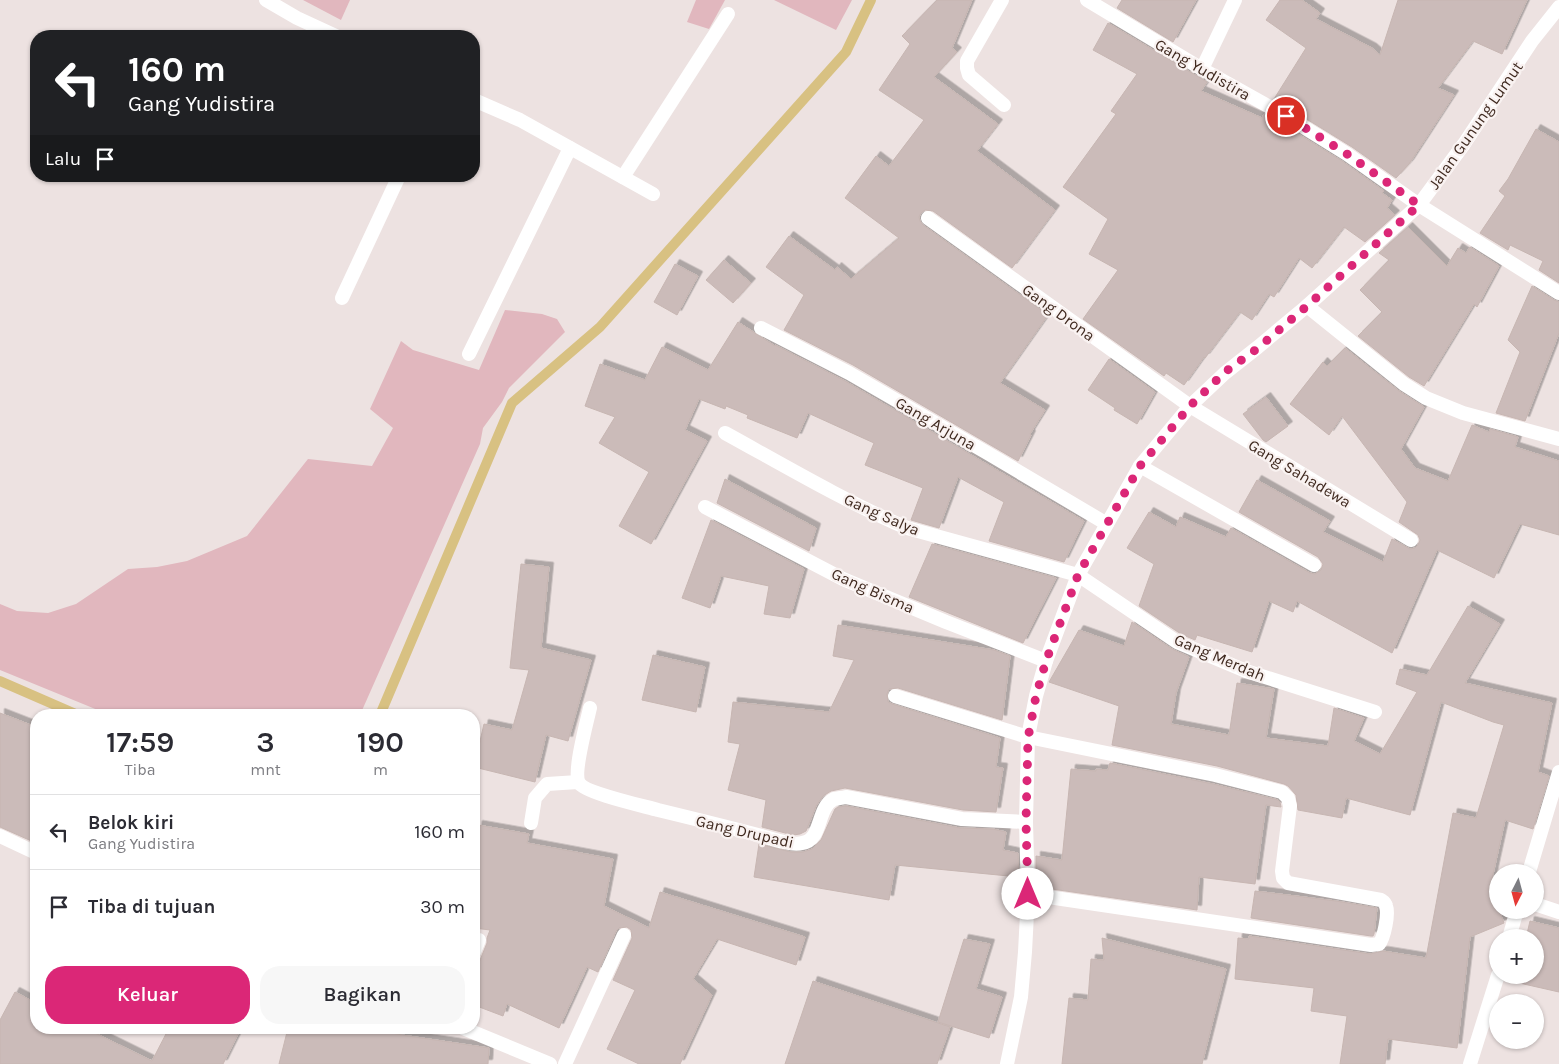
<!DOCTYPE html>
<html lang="id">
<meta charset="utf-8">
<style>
:root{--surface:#fff;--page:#f7f7f7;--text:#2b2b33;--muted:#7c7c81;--line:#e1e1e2;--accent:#db2777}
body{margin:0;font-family:Karla,sans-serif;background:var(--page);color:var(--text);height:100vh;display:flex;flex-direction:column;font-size:19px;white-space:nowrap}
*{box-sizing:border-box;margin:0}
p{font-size:16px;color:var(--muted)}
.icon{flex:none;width:28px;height:28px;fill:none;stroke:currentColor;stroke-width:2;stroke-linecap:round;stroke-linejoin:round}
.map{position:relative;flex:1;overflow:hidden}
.drawer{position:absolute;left:30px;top:709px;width:450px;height:325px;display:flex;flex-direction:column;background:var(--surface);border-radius:20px;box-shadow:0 1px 4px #0004}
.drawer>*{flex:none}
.guide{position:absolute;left:30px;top:30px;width:450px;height:152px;border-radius:20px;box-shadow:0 1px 4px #0004;background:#202124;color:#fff;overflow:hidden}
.needle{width:32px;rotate:186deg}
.controls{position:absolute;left:1489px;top:864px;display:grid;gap:10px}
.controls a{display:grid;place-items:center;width:55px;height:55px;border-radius:50%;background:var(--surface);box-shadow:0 1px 4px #0004;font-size:25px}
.pin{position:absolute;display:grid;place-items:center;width:42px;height:42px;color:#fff;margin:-21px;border:2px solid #fff;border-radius:50%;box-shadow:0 1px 5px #0007}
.me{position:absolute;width:55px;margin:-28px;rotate:0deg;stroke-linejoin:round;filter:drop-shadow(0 0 4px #0008)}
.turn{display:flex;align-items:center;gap:18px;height:105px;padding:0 15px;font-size:22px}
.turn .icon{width:65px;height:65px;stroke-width:2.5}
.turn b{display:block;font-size:35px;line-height:42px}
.then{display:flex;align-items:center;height:48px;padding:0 15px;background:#0003;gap:10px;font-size:19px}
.eta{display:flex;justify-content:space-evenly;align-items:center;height:85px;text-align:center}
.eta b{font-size:30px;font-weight:600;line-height:35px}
.button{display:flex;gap:10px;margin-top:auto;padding:10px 15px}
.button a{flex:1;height:58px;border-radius:20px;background:var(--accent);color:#fff;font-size:20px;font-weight:600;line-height:58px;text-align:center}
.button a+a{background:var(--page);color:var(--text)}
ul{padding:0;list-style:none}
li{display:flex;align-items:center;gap:15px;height:75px;padding:0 15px;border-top:1px solid var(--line)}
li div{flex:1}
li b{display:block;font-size:19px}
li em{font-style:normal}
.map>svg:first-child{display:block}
.green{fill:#e1b7be}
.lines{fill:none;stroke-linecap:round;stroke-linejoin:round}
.stream{stroke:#d8c182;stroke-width:10}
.building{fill:#cbbbb9;stroke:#c7b6b2;filter:url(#shadow)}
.minor{stroke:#fff;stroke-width:14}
.tertiary{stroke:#fff;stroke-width:14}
.route{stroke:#db2777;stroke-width:9;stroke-dasharray:0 16.2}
.labels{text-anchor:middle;stroke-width:4.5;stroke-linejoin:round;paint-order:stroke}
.street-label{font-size:16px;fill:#3f291f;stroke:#f9f2f1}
</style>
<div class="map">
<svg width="1559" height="1064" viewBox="0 0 1559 1064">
<defs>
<filter id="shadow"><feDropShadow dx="4.5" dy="-4.5" stdDeviation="0" flood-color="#0004"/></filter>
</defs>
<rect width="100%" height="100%" fill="#ede2e1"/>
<!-- green -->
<g class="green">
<polygon points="303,0 350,0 341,20"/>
<polygon points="696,0 725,0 709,29 687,22"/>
<polygon points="774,0 852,0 836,30"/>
<polygon points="505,310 542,314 557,319 565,332 509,388 502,402 483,428 480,444 360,715 110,715 0,670 0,604 17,611 48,613 76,604 128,569 157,567 187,561 247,536 308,459 372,466 393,428 370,409 401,341 413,350 479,370"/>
</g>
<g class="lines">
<!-- stream -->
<g class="stream">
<polyline points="0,681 78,715"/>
<polyline points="380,715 512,403 600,327 846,52 871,0"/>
</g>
</g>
<!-- building -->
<g class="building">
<polygon points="937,0 972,0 952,48 957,52 934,77 998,124 977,151 1055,210 1012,268 933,211 925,210 921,213 919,217 920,221 923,225 1048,315 1000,383 1045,410 1030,434 1031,435 1018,461 853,365 784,330 804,295 766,267 789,236 835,270 837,267 851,279 899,238 845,198 876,156 889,166 924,120 879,90 910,44 902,36"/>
<polygon points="1122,0 1196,0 1173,42 1117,8"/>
<polygon points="1280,0 1302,0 1320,13 1316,19 1372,48 1380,55 1398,0 1527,0 1502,54 1473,41 1438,88 1454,95 1409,164 1396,178 1352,147 1274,99 1306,48 1266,20"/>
<polygon points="1108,23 1207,82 1201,91 1262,118 1264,114 1282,124 1342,161 1384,191 1382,193 1392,200 1387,208 1395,215 1365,242 1344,227 1312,268 1299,258 1274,297 1269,294 1252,320 1240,312 1205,358 1204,357 1184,385 1166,373 1164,376 1083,319 1118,270 1089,254 1108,219 1063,187 1116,114 1111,111 1137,74 1093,50"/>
<polygon points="1536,129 1559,142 1559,283 1539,270 1543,261 1510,245 1508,250 1480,233 1505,196 1499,191 1508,179"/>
<polygon points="1408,227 1447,266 1458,248 1466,253 1470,247 1499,266 1477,307 1474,304 1424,386 1409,377 1358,336 1382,312 1360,290 1389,260 1379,253"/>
<polygon points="724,260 751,283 733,303 706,280"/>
<polygon points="675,264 698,276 677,315 654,302"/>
<polygon points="1532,286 1554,300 1559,302 1559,333 1525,421 1496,413 1520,352 1508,340"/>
<polygon points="738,322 775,346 775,345 845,381 1084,521 1064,562 989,541 1004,502 958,477 939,528 911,520 923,488 865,465 874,443 808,413 797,438 747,418 748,415 726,406 725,409 699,399 685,430 707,441 651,544 619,526 649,472 599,443 615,417 585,406 600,364 645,380 662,347 708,370"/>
<polygon points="1345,348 1399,391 1424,407 1401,449 1415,468 1448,481 1472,425 1489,432 1490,429 1518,437 1515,447 1559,461 1559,535 1520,524 1494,578 1437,550 1392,653 1297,601 1293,612 1269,601 1252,652 1197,635 1195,640 1181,634 1139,606 1154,564 1127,548 1149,512 1176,527 1180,517 1226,537 1231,528 1310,573 1315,574 1321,570 1323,564 1318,557 1239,512 1257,480 1330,521 1323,532 1383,562 1392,539 1410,549 1415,548 1418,545 1420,540 1418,535 1399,522 1407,502 1342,416 1329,435 1290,404 1323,362 1327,366"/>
<polygon points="1109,359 1155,392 1137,424 1114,410 1115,408 1088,390"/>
<polygon points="1266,397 1288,426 1266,442 1263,440 1243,414"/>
<polygon points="725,479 816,528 809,551 717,503"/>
<polygon points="711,520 804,569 790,618 764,614 769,586 721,576 710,608 682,598"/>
<polygon points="932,544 1056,578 1023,643 909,597"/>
<polygon points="521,564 549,567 541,648 591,660 568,741 546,735 535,782 474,767 484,724 512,730 529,670 510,668"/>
<polygon points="1468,606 1500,624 1465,683 1552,703 1538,772 1549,776 1533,829 1505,820 1490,888 1498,906 1498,910 1499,910 1504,923 1470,937 1457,1048 1388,1039 1385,1064 1340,1064 1347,1016 1311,1011 1314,988 1235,979 1238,938 1249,939 1249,936 1370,954 1383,951 1426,958 1453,813 1476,818 1504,725 1493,722 1441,702 1410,815 1346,798 1342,818 1298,810 1296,795 1288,786 1284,784 1217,766 1112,745 1119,706 1049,682 1079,630 1124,646 1132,622 1172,649 1189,657 1176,693 1171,724 1229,735 1237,683 1274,689 1266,738 1328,746 1334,708 1364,718 1354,741 1380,754 1417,692 1396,684 1400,669 1427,675"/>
<polygon points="838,625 994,650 1010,656 1002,720 898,688 889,689 887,694 888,702 892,704 1000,738 996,767 1003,768 996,812 963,810 845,788 831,791 823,796 816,806 806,831 800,834 793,835 762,827 766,800 728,790 740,744 728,742 733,702 829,712 854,660 833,656"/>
<polygon points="653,655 705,667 696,712 642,700"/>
<polygon points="0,713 36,727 36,843 0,827"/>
<polygon points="1110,763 1213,784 1278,800 1280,802 1281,807 1266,805 1255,884 1199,877 1197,910 1045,888 1046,879 1036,878 1036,856 1062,860 1071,769 1096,771 1096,769 1108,770"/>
<polygon points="846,806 960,828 993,829 1006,832 1003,850 1018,853 1019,877 895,865 889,900 754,877 759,844 791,852 803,852 812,849 821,840 835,809 838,807"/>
<polygon points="478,825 529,834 527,843 613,859 604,906 649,928 660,892 805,937 796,965 717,939 693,979 712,995 680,1064 639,1064 607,1049 635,990 613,980 632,938 631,930 627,927 619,928 616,931 598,972 587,967 559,1028 507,1004 503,1016 474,1005 474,975 487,943 487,938 490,930 474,928 474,849"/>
<polygon points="1255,891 1336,901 1377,908 1374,934 1373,936 1371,936 1251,918"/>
<polygon points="1530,921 1559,928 1559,992 1515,982 1517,975 1535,975 1535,938 1526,938"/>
<polygon points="1102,938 1226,969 1202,1064 1062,1064 1069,998 1088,1000 1091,959 1104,960"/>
<polygon points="964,939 990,944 976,989 1002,997 989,1038 938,1022"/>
<polygon points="813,981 950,1027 937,1064 785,1064"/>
<polygon points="15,992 36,1003 36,1028 85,1028 152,1061 169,1028 241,1028 223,1064 0,1064 0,1020"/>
<polygon points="288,1028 371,1028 402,1035 489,1048 488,1064 279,1064"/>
</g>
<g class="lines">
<!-- minor -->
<g class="minor">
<polyline points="266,0 297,18 336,36"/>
<polyline points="1002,0 967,61 967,68 969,75 1004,105"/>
<polyline points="1087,0 1202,69 1286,116 1347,154 1419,205 1559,293"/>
<polyline points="1202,69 1235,0"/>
<polyline points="474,100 520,120 653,194"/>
<polyline points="623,177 728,14"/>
<polyline points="928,218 1190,406 1411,540"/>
<polyline points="342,298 399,176"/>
<polyline points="1307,306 1404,384 1426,398 1463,413 1559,439"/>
<polyline points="761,328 849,373 989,454 1107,524"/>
<polyline points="469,354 570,148"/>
<path d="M725,433C785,466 844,501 907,528L1078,575L1177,642L1246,671L1375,712"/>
<polyline points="1140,466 1314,565"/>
<polyline points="705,507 843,579 946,622 1046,661"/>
<path d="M895,696L1028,737L1215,775L1282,792L1288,798L1290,806L1282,871L1283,878L1288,883L1381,900C1384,902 1385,902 1386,906C1389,914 1384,938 1379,944L1371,945L1028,894"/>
<path d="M590,708C587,721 573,773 579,783C585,793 644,806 658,810C691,818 724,826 758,835C769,838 791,846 802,843C823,840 816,808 834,799C837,798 842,798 846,797L962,819L1026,822"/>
<polyline points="531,823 535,798 547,784 578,782"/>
<polyline points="0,836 36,853"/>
<polyline points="1529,872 1559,772"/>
<polyline points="1535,904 1559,912"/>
<polyline points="1509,938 1517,910"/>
<polyline points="474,952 479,940"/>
<polyline points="463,1028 550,1064"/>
<polyline points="565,1064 624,935"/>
<polyline points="1470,1064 1498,975"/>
</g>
<!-- tertiary -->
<polyline class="tertiary" points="1007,1064 1021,997 1025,952 1028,894 1026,822 1028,737 1036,696 1046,661 1078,575 1140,466 1190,406 1225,373 1258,347 1307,306 1419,205 1464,144 1532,41 1559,7"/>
</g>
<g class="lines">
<!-- route -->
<polyline class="route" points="1028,894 1026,822 1028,738 1036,696 1046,661 1078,575 1140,466 1190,406 1225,372 1258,348 1307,306 1419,205 1347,154 1286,116"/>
</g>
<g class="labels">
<!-- street labels -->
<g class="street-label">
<text transform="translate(1203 69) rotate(30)" y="6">Gang Yudistira</text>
<text transform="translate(1475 125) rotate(-55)" y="6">Jalan Gunung Lumut</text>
<text transform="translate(1059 312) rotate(36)" y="6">Gang Drona</text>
<text transform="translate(936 423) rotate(30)" y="6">Gang Arjuna</text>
<text transform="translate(1300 473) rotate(31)" y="6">Gang Sahadewa</text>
<text transform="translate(882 514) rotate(24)" y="6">Gang Salya</text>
<text transform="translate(873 590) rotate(24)" y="6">Gang Bisma</text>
<text transform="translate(1220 657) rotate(23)" y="6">Gang Merdah</text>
<text transform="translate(745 831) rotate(13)" y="6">Gang Drupadi</text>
</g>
</g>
</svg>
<div class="controls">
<a><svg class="needle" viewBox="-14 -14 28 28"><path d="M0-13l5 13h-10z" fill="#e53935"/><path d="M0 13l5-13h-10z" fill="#7c7c81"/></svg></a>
<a>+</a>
<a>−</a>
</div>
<div class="pin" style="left:1286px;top:116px;background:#d93025"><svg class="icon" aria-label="arrive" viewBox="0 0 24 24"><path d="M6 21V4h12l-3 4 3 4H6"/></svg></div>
<svg class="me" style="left:1028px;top:894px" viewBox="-20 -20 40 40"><circle r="19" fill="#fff"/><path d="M0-13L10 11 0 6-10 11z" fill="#db2777"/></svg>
<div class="guide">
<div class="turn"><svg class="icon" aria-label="left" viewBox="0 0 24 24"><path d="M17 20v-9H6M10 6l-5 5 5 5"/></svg><div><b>160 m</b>Gang Yudistira</div></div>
<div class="then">Lalu<svg class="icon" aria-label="arrive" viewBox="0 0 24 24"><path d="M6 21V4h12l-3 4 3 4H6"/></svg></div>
</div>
<section class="drawer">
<div class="eta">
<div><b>17:59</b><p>Tiba</p></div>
<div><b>3</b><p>mnt</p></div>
<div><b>190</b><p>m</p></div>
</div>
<ul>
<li><svg class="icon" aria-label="left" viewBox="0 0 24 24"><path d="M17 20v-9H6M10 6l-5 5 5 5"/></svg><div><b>Belok kiri</b><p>Gang Yudistira</p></div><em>160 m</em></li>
<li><svg class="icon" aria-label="arrive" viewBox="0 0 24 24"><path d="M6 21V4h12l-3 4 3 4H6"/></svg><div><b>Tiba di tujuan</b></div><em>30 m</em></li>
</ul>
<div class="button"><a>Keluar</a><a>Bagikan</a></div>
</section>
</div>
